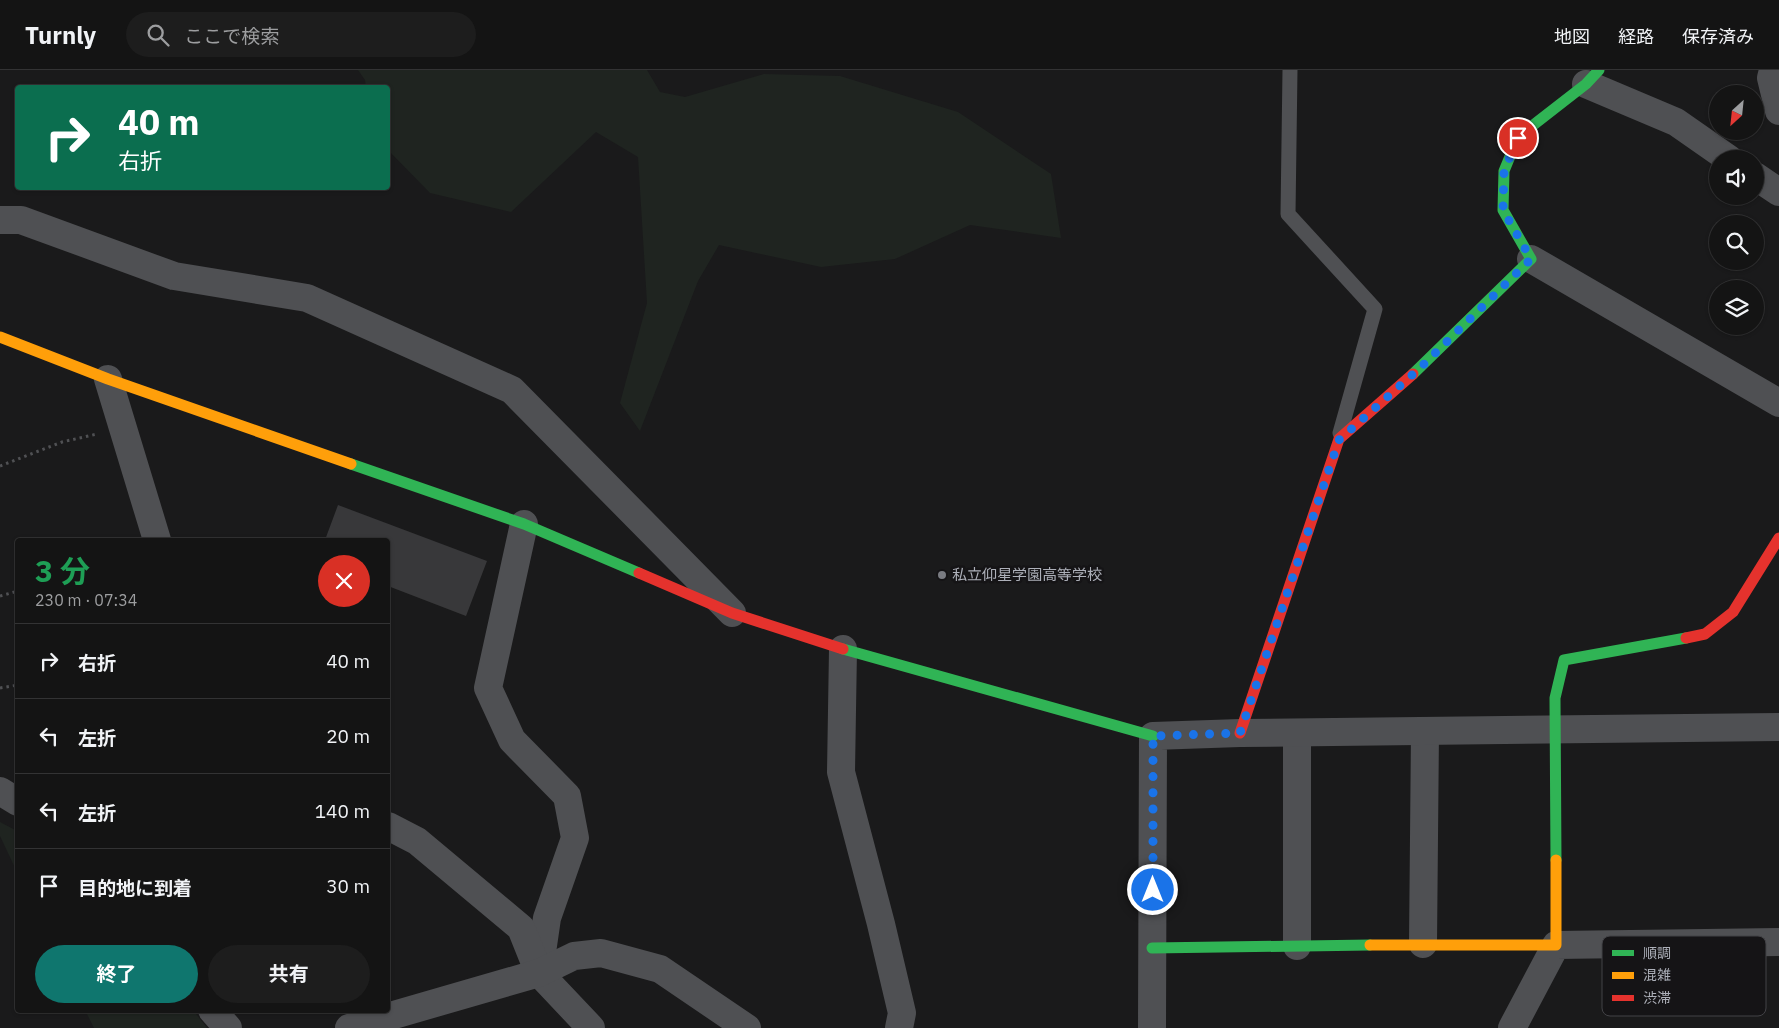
<!DOCTYPE html>
<html lang="ja">
<meta charset="utf-8">
<style>
:root{--surface:#141414;--page:#1d1d1d;--text:#f1f3f6;--muted:#9d9ea0;--line:#333334;--accent:#0f766e}
body{margin:0;font-family:"IBM Plex Sans","Noto Sans JP",sans-serif;background:var(--page);color:var(--text);height:100vh;display:flex;flex-direction:column;font-size:19px;white-space:nowrap}
*{box-sizing:border-box;margin:0}
p{font-size:16px;color:var(--muted)}
.icon{flex:none;width:28px;height:28px;fill:none;stroke:currentColor;stroke-width:2;stroke-linecap:round;stroke-linejoin:round}
.map{position:relative;flex:1;overflow:hidden}
.drawer{position:absolute;left:15px;top:468px;width:375px;height:475px;display:flex;flex-direction:column;background:var(--surface);border-radius:5px;box-shadow:0 1px 4px #0004,0 0 0 1px var(--line)}
.drawer>*{flex:none}
.hud{position:absolute;left:15px;top:15px;width:375px;height:105px;border-radius:5px;box-shadow:0 1px 4px #0004,0 0 0 1px var(--line);background:#0b6e4f;color:#fff;overflow:hidden}
.needle{width:32px;rotate:207deg}
.fabs{position:absolute;left:1709px;top:15px;display:grid;gap:10px}
.fabs a{display:grid;place-items:center;width:55px;height:55px;border-radius:50%;background:var(--surface);box-shadow:0 1px 4px #0004,0 0 0 1px var(--line);font-size:25px}
.pin{position:absolute;display:grid;place-items:center;width:42px;height:42px;color:#fff;margin:-21px;border:2px solid #fff;border-radius:50%;box-shadow:0 1px 5px #0007}
.me{position:absolute;width:55px;margin:-28px;rotate:0deg;stroke-linejoin:round;filter:drop-shadow(0 0 4px #0008)}
.turn{display:flex;align-items:center;gap:18px;height:105px;padding:0 20px;font-size:22px}
.turn .icon{width:65px;height:65px;stroke-width:2.5}
.turn b{display:block;font-size:35px;line-height:42px}
.round{display:grid;place-items:center;flex:none;width:52px;height:52px;border-radius:26px;background:var(--page)}
.head{display:flex;align-items:center;justify-content:space-between;height:85px;padding:0 20px}
h1{font-size:30px;font-weight:700;line-height:38px;color:#1e9e55}
.action{display:flex;gap:10px;margin-top:auto;padding:10px 20px}
.action a{flex:1;height:58px;border-radius:30px;background:var(--accent);color:#fff;font-size:20px;font-weight:700;line-height:58px;text-align:center}
.action a+a{background:var(--page);color:var(--text)}
ul{padding:0;list-style:none}
li{display:flex;align-items:center;gap:15px;height:75px;padding:0 20px;border-top:1px solid var(--line)}
li div{flex:1}
li b{display:block;font-size:19px}
li em{font-style:normal}
header{display:flex;align-items:center;gap:30px;box-sizing:border-box;height:70px;padding:0 25px;background:var(--surface);border-bottom:1px solid var(--line)}
header strong{font-size:24px}
nav{display:flex;gap:28px;margin-inline-start:auto;font-size:18px}
.search{width:350px;height:45px;background:var(--page);display:flex;align-items:center;gap:12px;box-sizing:border-box;padding:0 18px;border-radius:28px;color:var(--muted);font-size:19px}
.map>svg:first-child{display:block}
.green{fill:#1f2420}
.building{fill:#38383a}
.lines{fill:none;stroke-linecap:round;stroke-linejoin:round}
.path{stroke:#505154;stroke-width:3;stroke-dasharray:2.5 4;stroke-linecap:butt}
.lane{stroke:#4f5053;stroke-width:15}
.street{stroke:#4f5053;stroke-width:28}
.fast{stroke:#30b455;stroke-width:11}
.slow{stroke:#ff9f0a;stroke-width:11}
.jam{stroke:#e5322d;stroke-width:11}
.route{stroke:#1a73e8;stroke-width:9;stroke-dasharray:0 16.2}
.poi-dot{fill:#7a7c82;stroke:#151416;stroke-width:2}
.labels{text-anchor:middle;stroke-width:5;stroke-linejoin:round;paint-order:stroke}
.poi-label{font-size:15px;fill:#adb0b9;stroke:#151416;text-anchor:start}
.key{fill:#151416;stroke:#434347;stroke-width:1}
.key-label{font-size:14px;fill:#adb0b9}
</style>
<header>
<strong>Turnly</strong>
<div class="search"><svg class="icon" aria-label="search" viewBox="0 0 24 24"><circle cx="10" cy="10" r="6"/><path d="M15 15l6 6"/></svg>ここで検索</div>
<nav><a>地図</a><a>経路</a><a>保存済み</a></nav>
</header>
<div class="map">
<svg width="1779" height="958" viewBox="0 0 1779 958">
<rect width="100%" height="100%" fill="#1a1a1b"/>
<!-- green -->
<g class="green">
<polygon points="358,0 647,0 660,22 685,27 764,4 840,6 958,42 1051,104 1061,168 970,155 895,189 821,197 719,175 698,211 640,361 620,333 647,233 638,87 596,62 511,142 430,123 388,80 388,18 366,17 365,10"/>
<polygon points="0,752 17,761 17,802 0,766"/>
<polygon points="85,940 193,940 207,958 94,958"/>
</g>
<!-- building -->
<polygon class="building" points="338,435 487,491 466,546 388,516 388,470 325,470"/>
<g class="lines">
<!-- path -->
<g class="path">
<polyline points="0,396 62,372 97,364"/>
<polyline points="0,526 18,521"/>
<polyline points="0,618 18,615"/>
</g>
<!-- lane -->
<polyline class="lane" points="1290,0 1288,144 1375,239 1340,363"/>
<!-- street -->
<g class="street">
<polyline points="1773,0 1771,8 1779,41"/>
<polyline points="1586,14 1676,52 1729,89"/>
<polyline points="1755,106 1779,122"/>
<polyline points="0,150 21,150 174,206 307,228 512,320 732,543"/>
<polyline points="1531,189 1779,333"/>
<polyline points="108,309 157,470"/>
<polyline points="524,454 488,618 512,670 567,726 575,768 547,848 539,903"/>
<polyline points="843,579 841,702 881,854 902,943 899,958"/>
<polyline points="1297,664 1297,876"/>
<polyline points="0,721 18,732"/>
<polyline points="388,756 417,771 521,858 539,903 591,958"/>
<polyline points="1423,874 1425,661"/>
<polyline points="212,940 228,958"/>
<polyline points="349,958 539,903 574,886 601,883 660,899 747,958"/>
<polyline points="1152,958 1153,666 1240,663 1779,657"/>
<polyline points="1512,958 1556,875 1779,872"/>
</g>
<!-- fast -->
<g class="fast">
<polyline points="1413,304 1531,189 1503,140 1504,101 1518,67 1586,14 1599,0"/>
<polyline points="351,394 524,454 639,503"/>
<polyline points="843,579 1153,666"/>
<polyline points="1556,790 1555,628 1564,590 1686,568"/>
<polyline points="1152,878 1370,875"/>
</g>
<!-- slow -->
<g class="slow">
<polyline points="0,267 108,309 351,394"/>
<polyline points="1370,875 1556,875 1556,790"/>
</g>
<!-- jam -->
<g class="jam">
<polyline points="639,503 732,543 843,579"/>
<polyline points="1686,568 1705,564 1733,542 1779,468"/>
<polyline points="1240,663 1339,369 1413,304"/>
</g>
</g>
<g class="lines">
<!-- route -->
<polyline class="route" points="1153,820 1153,666 1240,663 1339,370 1420,298 1531,189 1503,140 1504,101 1518,68"/>
</g>
<!-- markers -->
<circle class="poi-dot" cx="942" cy="505" r="5"/>
<g class="labels">
<!-- poi labels -->
<g class="poi-label">
<text x="952" y="510">私立仰星学園高等学校</text>
</g>
</g>
<!-- legend -->
<rect x="1602" y="866" width="164" height="80" rx="8" class="key"/>
<rect x="1612" y="880" width="22" height="6" fill="#30b455"/>
<rect x="1612" y="902" width="22" height="7" fill="#ff9f0a"/>
<rect x="1612" y="925" width="22" height="6" fill="#e5322d"/>
<g class="key-label">
<text x="1643" y="888">順調</text>
<text x="1643" y="910">混雑</text>
<text x="1643" y="933">渋滞</text>
</g>
</svg>
<div class="fabs">
<a><svg class="needle" viewBox="-14 -14 28 28"><path d="M0-13l5 13h-10z" fill="#e53935"/><path d="M0 13l5-13h-10z" fill="#9d9ea0"/></svg></a>
<a><svg class="icon" aria-label="sound" viewBox="0 0 24 24"><path d="M4 9h4l5-4v14l-5-4H4zM17 9q2 3 0 6"/></svg></a>
<a><svg class="icon" aria-label="search" viewBox="0 0 24 24"><circle cx="10" cy="10" r="6"/><path d="M15 15l6 6"/></svg></a>
<a><svg class="icon" aria-label="layers" viewBox="0 0 24 24"><path d="M12 4l9 5-9 5-9-5zM3 14l9 5 9-5"/></svg></a>
</div>
<div class="pin" style="left:1518px;top:68px;background:#d93025"><svg class="icon" aria-label="arrive" viewBox="0 0 24 24"><path d="M6 21V4h12l-3 4 3 4H6"/></svg></div>
<svg class="me" style="left:1153px;top:820px" viewBox="-20 -20 40 40"><circle r="17" fill="#1a73e8" stroke="#fff" stroke-width="3"/><path d="M0-11L8 9 0 5-8 9z" fill="#fff"/></svg>
<div class="hud">
<div class="turn"><svg class="icon" aria-label="right" viewBox="0 0 24 24"><path d="M7 20v-9h11M14 6l5 5-5 5"/></svg><div><b>40 m</b>右折</div></div>
</div>
<section class="drawer">
<div class="head"><div><h1>3 分</h1><p>230 m · 07:34</p></div><a class="round" style="background:#d93025;color:#fff"><svg class="icon" aria-label="close" viewBox="0 0 24 24"><path d="M6 6l12 12M18 6L6 18"/></svg></a></div>
<ul>
<li><svg class="icon" aria-label="right" viewBox="0 0 24 24"><path d="M7 20v-9h11M14 6l5 5-5 5"/></svg><div><b>右折</b></div><em>40 m</em></li>
<li><svg class="icon" aria-label="left" viewBox="0 0 24 24"><path d="M17 20v-9H6M10 6l-5 5 5 5"/></svg><div><b>左折</b></div><em>20 m</em></li>
<li><svg class="icon" aria-label="left" viewBox="0 0 24 24"><path d="M17 20v-9H6M10 6l-5 5 5 5"/></svg><div><b>左折</b></div><em>140 m</em></li>
<li><svg class="icon" aria-label="arrive" viewBox="0 0 24 24"><path d="M6 21V4h12l-3 4 3 4H6"/></svg><div><b>目的地に到着</b></div><em>30 m</em></li>
</ul>
<div class="action"><a>終了</a><a>共有</a></div>
</section>
</div>
